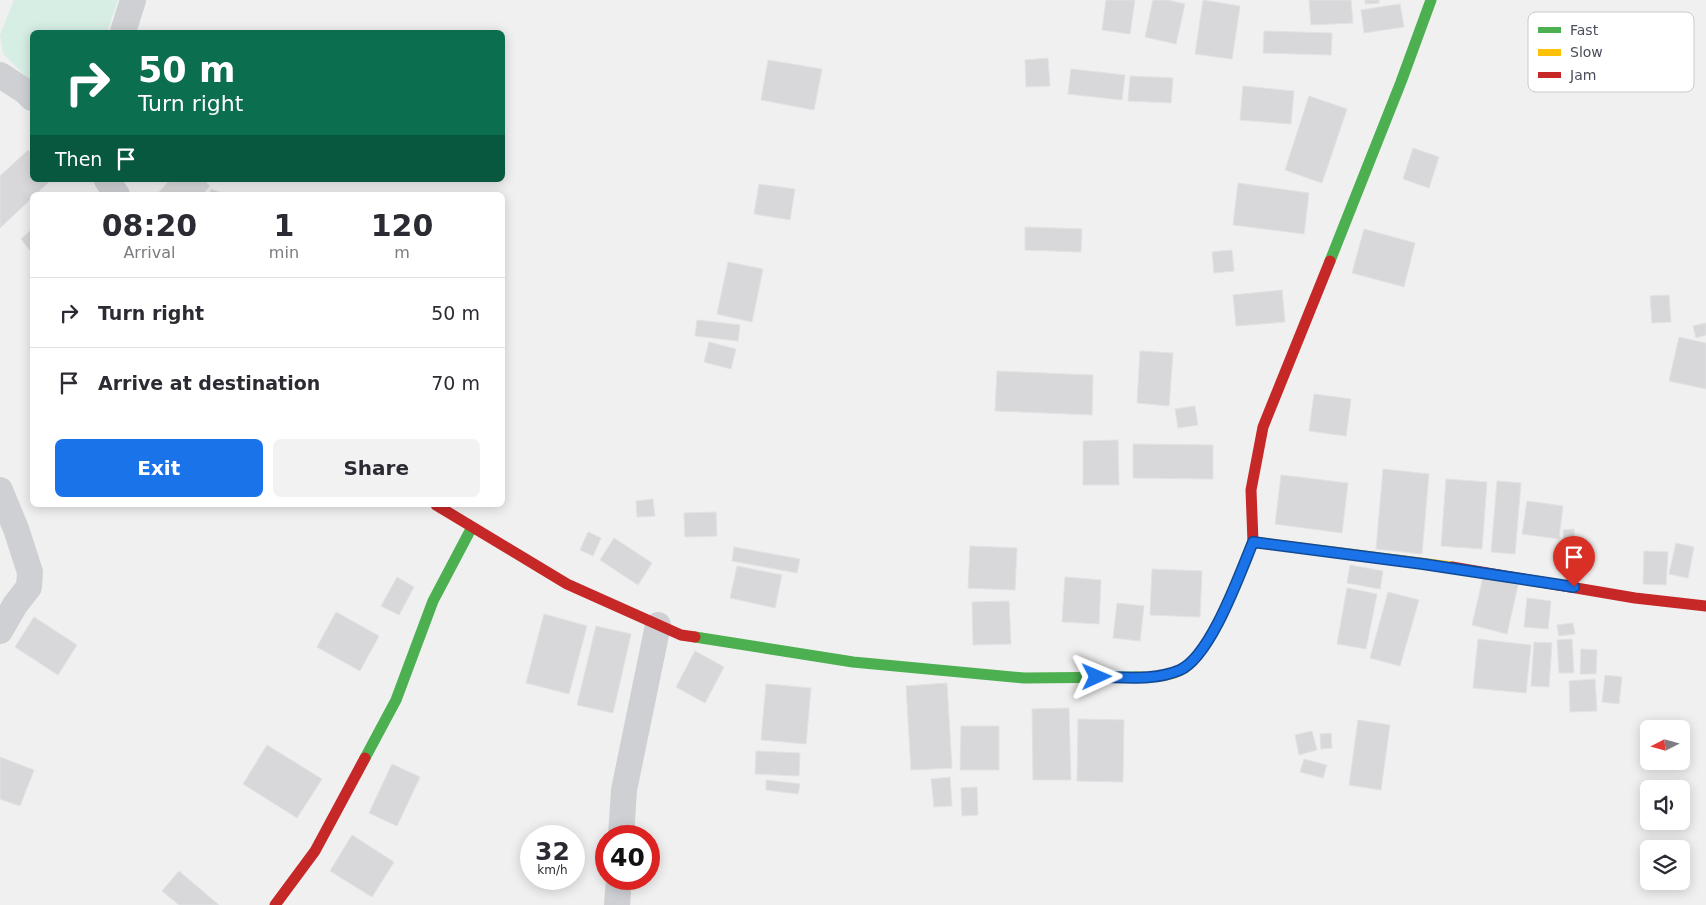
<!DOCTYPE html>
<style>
:root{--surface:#fff;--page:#f2f2f3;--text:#2b2b33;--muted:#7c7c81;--line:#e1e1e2;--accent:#1a73e8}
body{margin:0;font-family:"DejaVu Sans",sans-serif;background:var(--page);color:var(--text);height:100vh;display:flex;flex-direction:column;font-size:19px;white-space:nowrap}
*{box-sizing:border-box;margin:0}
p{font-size:16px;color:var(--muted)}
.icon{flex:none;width:28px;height:28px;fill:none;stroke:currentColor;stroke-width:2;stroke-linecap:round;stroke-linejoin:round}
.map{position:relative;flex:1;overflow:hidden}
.panel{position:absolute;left:30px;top:192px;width:475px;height:315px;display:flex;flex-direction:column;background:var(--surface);border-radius:8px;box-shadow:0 2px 12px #0003}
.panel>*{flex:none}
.hud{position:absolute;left:30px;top:30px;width:475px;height:152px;border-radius:8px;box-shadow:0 2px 12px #0003;background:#0b6e4f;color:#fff;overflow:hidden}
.needle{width:32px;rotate:264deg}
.tools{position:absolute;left:1640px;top:720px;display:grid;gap:10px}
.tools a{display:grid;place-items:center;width:50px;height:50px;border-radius:8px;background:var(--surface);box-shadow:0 2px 12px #0003;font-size:25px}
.speed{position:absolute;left:520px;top:825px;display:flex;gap:10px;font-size:25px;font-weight:700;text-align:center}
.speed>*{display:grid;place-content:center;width:65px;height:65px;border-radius:50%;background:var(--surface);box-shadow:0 2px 12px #0003;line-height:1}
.speed small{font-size:12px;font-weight:400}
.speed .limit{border:8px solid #d22;background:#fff;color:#111}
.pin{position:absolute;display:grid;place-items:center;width:42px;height:42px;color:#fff;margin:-51px -21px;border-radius:50% 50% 50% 0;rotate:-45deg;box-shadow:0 0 5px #0007}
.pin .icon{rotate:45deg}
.me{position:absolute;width:55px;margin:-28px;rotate:89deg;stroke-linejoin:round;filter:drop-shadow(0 0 4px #0008)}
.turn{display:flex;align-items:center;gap:18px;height:105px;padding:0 25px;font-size:22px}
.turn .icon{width:65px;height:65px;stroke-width:2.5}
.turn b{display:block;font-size:35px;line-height:42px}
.then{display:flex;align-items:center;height:48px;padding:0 25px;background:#0003;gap:10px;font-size:19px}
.eta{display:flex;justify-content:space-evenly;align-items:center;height:85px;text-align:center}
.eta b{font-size:30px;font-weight:700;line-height:35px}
.cta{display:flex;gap:10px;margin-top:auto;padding:10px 25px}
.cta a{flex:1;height:58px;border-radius:8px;background:var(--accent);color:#fff;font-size:20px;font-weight:700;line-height:58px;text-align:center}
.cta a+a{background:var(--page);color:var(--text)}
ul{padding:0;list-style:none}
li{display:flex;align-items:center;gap:15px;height:70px;padding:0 25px;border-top:1px solid var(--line)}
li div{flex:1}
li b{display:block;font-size:19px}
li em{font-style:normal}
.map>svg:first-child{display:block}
.green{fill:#d6eee4}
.building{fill:#d8d8da;stroke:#e1e2e3}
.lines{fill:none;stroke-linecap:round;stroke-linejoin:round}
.street{stroke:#cfd0d3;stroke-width:26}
.fast{stroke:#4caf50;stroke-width:11}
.slow{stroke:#ffc107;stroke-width:11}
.jam{stroke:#c62828;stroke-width:11}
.route-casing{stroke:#114b97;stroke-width:12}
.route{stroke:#1a73e8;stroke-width:9}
.key{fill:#fff;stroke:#c8cace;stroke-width:1}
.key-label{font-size:14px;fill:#484e5b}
</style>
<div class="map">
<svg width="1706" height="905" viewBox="0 0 1706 905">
<rect width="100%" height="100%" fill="#f0f0f0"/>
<!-- green -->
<polygon class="green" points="14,0 118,0 107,32 32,32 32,82 3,54 0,35"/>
<!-- building -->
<g class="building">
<polygon points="1106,0 1135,0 1130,34 1102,30"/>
<polygon points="1153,0 1168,0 1185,4 1176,44 1145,37"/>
<polygon points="1203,0 1240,6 1232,59 1195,54"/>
<polygon points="1309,0 1351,0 1353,23 1311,25"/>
<polygon points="1365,0 1379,0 1379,3 1365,4"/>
<polygon points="1400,4 1404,27 1364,33 1361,10"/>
<polygon points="1264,31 1332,33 1331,55 1263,53"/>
<polygon points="1048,58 1050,86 1026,87 1025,60"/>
<polygon points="768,60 822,69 814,110 761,100"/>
<polygon points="1071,69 1125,75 1122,100 1068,94"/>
<polygon points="1130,76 1173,78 1171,103 1128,101"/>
<polygon points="1243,86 1294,91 1291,124 1240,120"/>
<polygon points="1309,96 1347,109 1322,183 1285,170"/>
<polygon points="1413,148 1439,157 1429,188 1403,179"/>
<polygon points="28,150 32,155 32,180 51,180 35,195 32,195 32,198 0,228 0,176"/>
<polygon points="170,180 204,180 210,186 202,195 156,195"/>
<polygon points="1238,183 1309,193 1304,234 1233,225"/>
<polygon points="759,184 795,189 790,220 754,214"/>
<polygon points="211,189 228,195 209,195"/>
<polygon points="1025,227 1082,229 1081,252 1025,250"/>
<polygon points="32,229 32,253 21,239"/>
<polygon points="1364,229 1415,243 1404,287 1352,273"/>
<polygon points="1232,250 1234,271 1214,273 1212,252"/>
<polygon points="728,262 763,269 752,322 717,314"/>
<polygon points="1282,290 1285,322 1236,326 1233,295"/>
<polygon points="1669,295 1671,322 1652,323 1650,296"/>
<polygon points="697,320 740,325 738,341 695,336"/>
<polygon points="1706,323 1706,335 1696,338 1693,326"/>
<polygon points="1679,337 1706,343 1706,389 1669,381"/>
<polygon points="709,342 736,349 731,369 704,362"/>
<polygon points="1140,351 1173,353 1169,406 1137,403"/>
<polygon points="997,371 1093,375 1092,415 995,411"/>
<polygon points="1314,394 1351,399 1346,436 1309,431"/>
<polygon points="1195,406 1198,425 1178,428 1175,409"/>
<polygon points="1118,440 1119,485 1083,485 1083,441"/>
<polygon points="1133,444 1213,445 1213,479 1133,478"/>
<polygon points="1383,469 1429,474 1422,554 1376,549"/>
<polygon points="1281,475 1348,483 1342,533 1275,524"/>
<polygon points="1446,479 1487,482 1482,549 1441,546"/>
<polygon points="1497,481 1521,483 1515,554 1491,552"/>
<polygon points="653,499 655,516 637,517 636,501"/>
<polygon points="1527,501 1563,506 1559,539 1522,534"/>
<polygon points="716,512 717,536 685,537 684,513"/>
<polygon points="1574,529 1575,544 1564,545 1563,530"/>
<polygon points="588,532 601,538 593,556 580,550"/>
<polygon points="614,538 652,563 638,585 600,560"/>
<polygon points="1676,543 1694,547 1688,578 1669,574"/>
<polygon points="970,546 1017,548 1015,590 968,588"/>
<polygon points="734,547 800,559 797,573 732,561"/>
<polygon points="1644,551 1668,552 1666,585 1643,584"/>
<polygon points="1350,565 1383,571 1380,589 1347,583"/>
<polygon points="737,566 782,575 775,608 730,598"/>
<polygon points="1152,569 1202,571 1200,617 1150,615"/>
<polygon points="397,577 414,587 399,615 381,606"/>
<polygon points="1065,577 1101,580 1099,624 1062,622"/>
<polygon points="1483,577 1518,585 1507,634 1472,625"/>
<polygon points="1347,588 1377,594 1366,649 1337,644"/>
<polygon points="1388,592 1419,600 1400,666 1370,658"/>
<polygon points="1527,598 1551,601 1548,629 1524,627"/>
<polygon points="1009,601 1011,644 973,645 972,602"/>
<polygon points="1117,603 1144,606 1140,641 1113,638"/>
<polygon points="336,612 379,636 360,671 317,647"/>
<polygon points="544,614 587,626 569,694 526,683"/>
<polygon points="34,617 77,645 58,675 15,647"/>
<polygon points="1573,623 1575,634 1559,636 1557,625"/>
<polygon points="596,626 631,634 613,713 577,705"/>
<polygon points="1478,639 1531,645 1526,693 1473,688"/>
<polygon points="1572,639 1574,673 1559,673 1557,640"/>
<polygon points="1534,642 1552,643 1549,687 1531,686"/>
<polygon points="1581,649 1597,650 1596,674 1580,674"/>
<polygon points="695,651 724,667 705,703 676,687"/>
<polygon points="1605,675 1622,677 1619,704 1602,702"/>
<polygon points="1595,679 1597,711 1570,712 1569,681"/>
<polygon points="947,683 952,768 911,770 906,686"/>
<polygon points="766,684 811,688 806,744 761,740"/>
<polygon points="1069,708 1071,780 1033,780 1032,709"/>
<polygon points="1078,719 1124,720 1123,782 1077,781"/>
<polygon points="1358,720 1390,725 1381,790 1349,785"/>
<polygon points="961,726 999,726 999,770 960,770"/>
<polygon points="1312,731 1317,750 1299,755 1295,735"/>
<polygon points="1331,733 1332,748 1321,749 1320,734"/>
<polygon points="267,745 322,779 297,818 243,784"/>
<polygon points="756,751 800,753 799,776 755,774"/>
<polygon points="0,757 34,770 20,806 0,799"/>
<polygon points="1304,759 1327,765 1323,778 1300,772"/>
<polygon points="392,764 420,777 397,826 369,813"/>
<polygon points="950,777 952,806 934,807 931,779"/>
<polygon points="766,780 800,784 798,794 766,790"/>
<polygon points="977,787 978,815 962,816 961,788"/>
<polygon points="352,835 394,862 372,897 330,871"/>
<polygon points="179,871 219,905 179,905 162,891"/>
</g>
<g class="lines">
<!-- street -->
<g class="street">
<polyline points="123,32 133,0"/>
<polyline points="0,75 25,91 32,98"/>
<polyline points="107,180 117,195"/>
<polyline points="0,490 16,529 30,572 29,587 15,605 0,631"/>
<polyline points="621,836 624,790 658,625"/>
<polyline points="617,905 619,879"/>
</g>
<!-- fast -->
<g class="fast">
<polyline points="1330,261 1401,82 1431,0"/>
<polyline points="695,637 853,662 1024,678 1136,677"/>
<polyline points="365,758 396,700 433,601 472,527"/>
</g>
<!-- slow -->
<path class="slow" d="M1136,677C1150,677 1167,677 1181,670C1210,656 1240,573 1253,542L1452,567"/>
<!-- jam -->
<g class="jam">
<polyline points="436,505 567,584 681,635 695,637"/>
<polyline points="1253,542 1251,490 1263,427 1330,261"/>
<polyline points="1452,567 1635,598 1706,606"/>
<polyline points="275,905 315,851 365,758"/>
</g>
</g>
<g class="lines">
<defs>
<path id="route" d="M1097,677C1124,677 1155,681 1180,670C1211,656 1240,573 1253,542L1423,564L1574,587"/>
</defs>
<!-- route casing -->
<use href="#route" class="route-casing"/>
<!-- route -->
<use href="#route" class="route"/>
</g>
<!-- legend -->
<rect x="1528" y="12" width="166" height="80" rx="8" class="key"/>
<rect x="1538" y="27" width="23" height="6" fill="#4caf50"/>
<rect x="1538" y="49" width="23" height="7" fill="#ffc107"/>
<rect x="1538" y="72" width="23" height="6" fill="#c62828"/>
<g class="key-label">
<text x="1570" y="35">Fast</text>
<text x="1570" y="57">Slow</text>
<text x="1570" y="80">Jam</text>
</g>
</svg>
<div class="tools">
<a><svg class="needle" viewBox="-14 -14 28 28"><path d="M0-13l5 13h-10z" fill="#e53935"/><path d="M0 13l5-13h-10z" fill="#7c7c81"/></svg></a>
<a><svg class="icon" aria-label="sound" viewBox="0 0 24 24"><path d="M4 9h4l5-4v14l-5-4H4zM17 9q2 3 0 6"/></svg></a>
<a><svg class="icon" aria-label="layers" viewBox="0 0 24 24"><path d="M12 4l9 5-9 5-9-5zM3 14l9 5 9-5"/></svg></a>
</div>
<div class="speed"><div>32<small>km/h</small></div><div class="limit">40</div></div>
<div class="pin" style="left:1574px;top:587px;background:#d93025"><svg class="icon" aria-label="arrive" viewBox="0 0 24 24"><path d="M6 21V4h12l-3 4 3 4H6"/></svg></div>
<svg class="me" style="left:1097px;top:677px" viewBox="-20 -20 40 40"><path d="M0-17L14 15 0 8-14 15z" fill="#1a73e8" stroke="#fff" stroke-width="4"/></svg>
<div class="hud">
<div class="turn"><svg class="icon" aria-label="right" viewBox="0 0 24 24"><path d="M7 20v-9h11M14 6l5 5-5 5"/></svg><div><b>50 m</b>Turn right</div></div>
<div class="then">Then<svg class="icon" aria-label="arrive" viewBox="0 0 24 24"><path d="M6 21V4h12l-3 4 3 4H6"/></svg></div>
</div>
<section class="panel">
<div class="eta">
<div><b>08:20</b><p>Arrival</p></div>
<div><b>1</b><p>min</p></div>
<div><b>120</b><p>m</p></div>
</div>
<ul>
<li><svg class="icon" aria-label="right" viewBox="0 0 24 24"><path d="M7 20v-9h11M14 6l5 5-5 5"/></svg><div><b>Turn right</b></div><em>50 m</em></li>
<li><svg class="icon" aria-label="arrive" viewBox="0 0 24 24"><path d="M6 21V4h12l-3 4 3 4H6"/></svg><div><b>Arrive at destination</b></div><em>70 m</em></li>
</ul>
<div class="cta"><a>Exit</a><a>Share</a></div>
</section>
</div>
